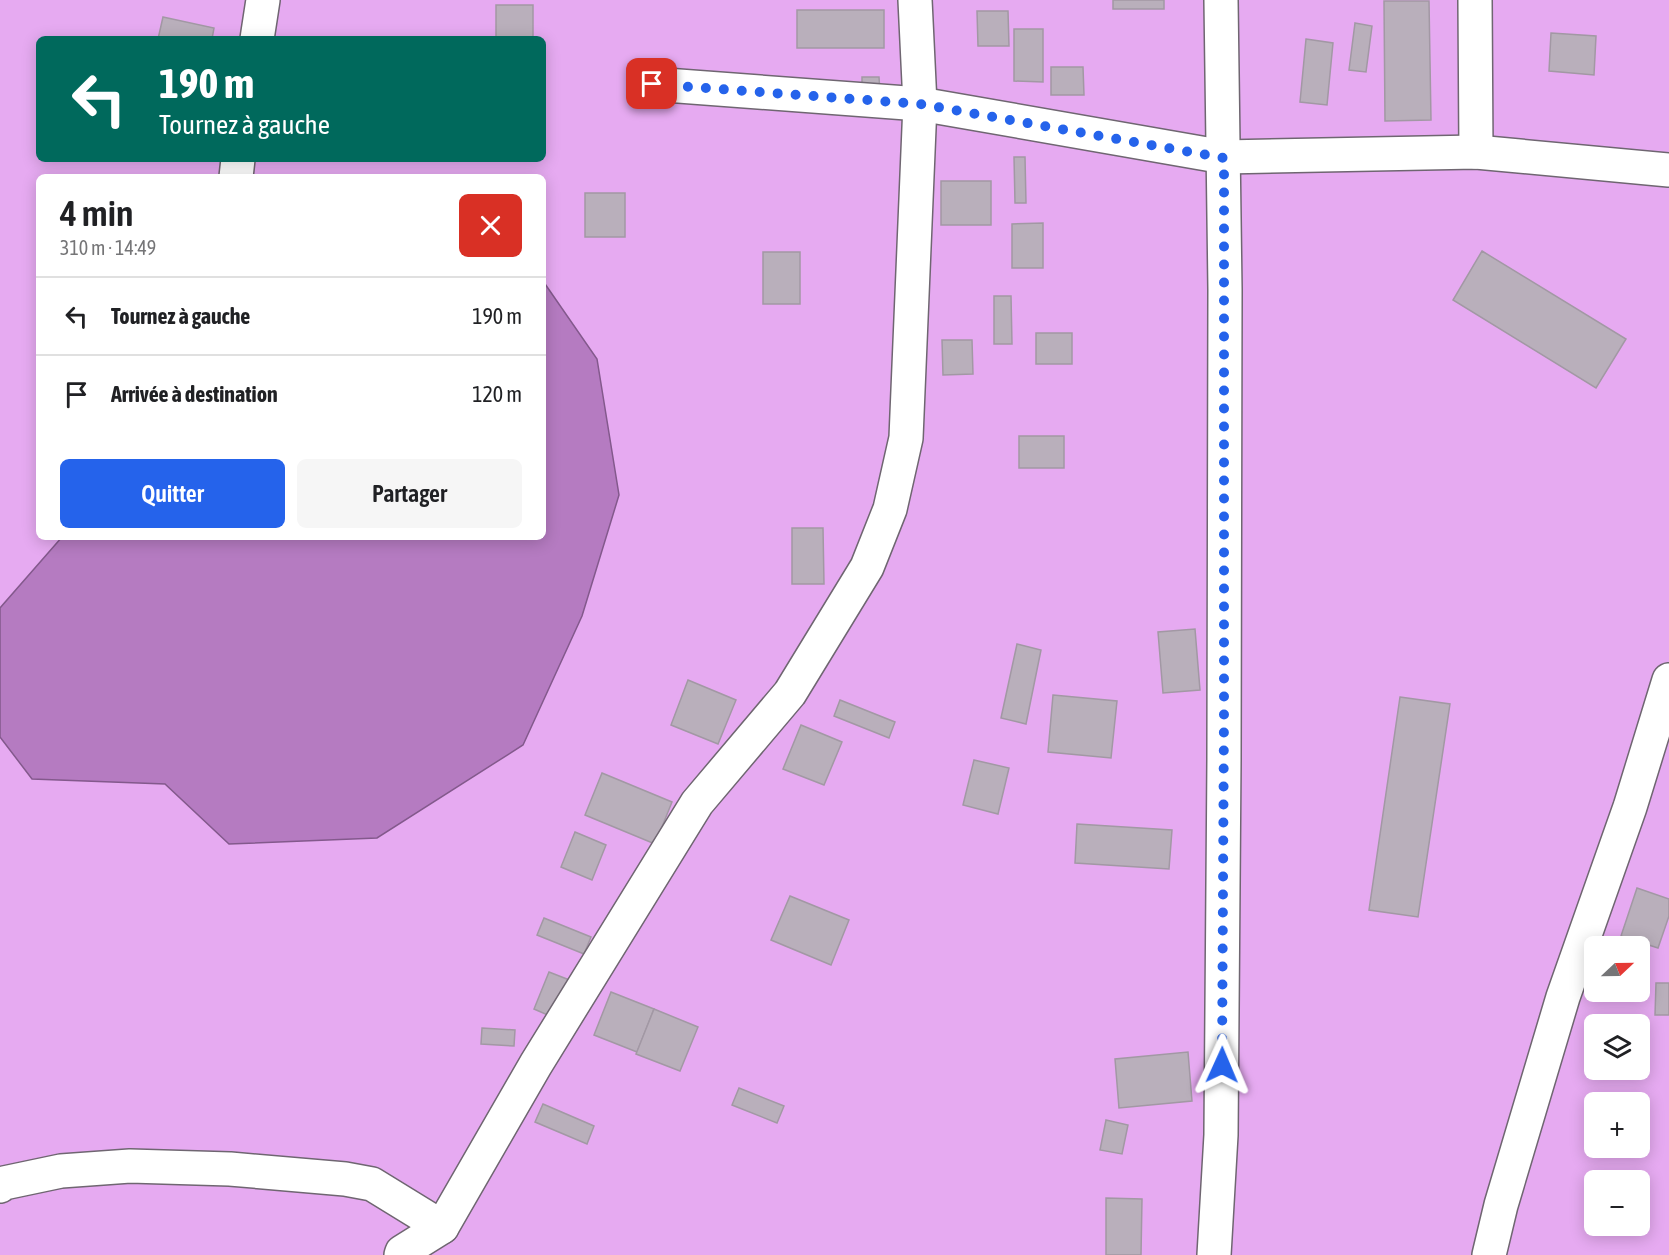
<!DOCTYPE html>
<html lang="fr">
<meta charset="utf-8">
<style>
:root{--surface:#fff;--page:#f6f6f6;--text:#202124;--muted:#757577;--line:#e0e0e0;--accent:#2563eb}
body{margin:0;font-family:"Asap Condensed",sans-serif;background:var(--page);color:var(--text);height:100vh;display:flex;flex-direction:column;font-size:22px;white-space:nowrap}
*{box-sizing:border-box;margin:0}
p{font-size:20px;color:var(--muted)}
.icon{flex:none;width:33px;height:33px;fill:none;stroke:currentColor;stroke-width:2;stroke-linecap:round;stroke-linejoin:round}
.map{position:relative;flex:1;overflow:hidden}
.details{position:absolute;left:36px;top:174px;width:510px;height:366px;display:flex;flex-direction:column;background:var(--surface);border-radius:9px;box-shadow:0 3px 15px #0003}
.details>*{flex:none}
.hud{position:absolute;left:36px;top:36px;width:510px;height:126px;border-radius:9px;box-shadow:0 3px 15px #0003;background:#00695c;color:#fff;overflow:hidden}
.needle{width:39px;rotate:68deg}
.fabs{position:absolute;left:1584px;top:936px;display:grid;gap:12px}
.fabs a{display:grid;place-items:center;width:66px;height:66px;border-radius:9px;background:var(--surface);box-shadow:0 3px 15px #0003;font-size:30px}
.pin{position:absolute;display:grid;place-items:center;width:51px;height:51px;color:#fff;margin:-26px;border-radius:12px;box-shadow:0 3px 9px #0006}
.me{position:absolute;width:66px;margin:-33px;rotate:1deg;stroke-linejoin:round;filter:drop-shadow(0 0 4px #0008)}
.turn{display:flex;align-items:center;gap:21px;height:126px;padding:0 24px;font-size:27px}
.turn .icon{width:78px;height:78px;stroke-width:2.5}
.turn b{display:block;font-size:42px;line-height:51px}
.round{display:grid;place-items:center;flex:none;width:63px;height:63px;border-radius:9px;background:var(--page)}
.overview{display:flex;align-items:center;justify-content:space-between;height:102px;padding:0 24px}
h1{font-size:36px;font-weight:600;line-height:45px}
.button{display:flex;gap:12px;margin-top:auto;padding:12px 24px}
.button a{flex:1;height:69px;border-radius:9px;background:var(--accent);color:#fff;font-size:24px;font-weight:600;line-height:69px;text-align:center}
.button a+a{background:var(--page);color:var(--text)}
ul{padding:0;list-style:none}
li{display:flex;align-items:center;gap:18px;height:78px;padding:0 24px;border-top:2px solid var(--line)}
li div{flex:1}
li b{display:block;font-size:22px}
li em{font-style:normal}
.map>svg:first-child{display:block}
.green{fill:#e6aaf1;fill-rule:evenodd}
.water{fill:#b57bc1;stroke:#83598c;stroke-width:1.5}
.building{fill:#b9afbb;stroke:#a298a4;stroke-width:1.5}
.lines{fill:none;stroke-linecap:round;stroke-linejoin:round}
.minor-casing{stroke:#6f6671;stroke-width:36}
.minor{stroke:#fff;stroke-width:33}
.route{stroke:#2563eb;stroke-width:10;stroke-dasharray:0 18}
</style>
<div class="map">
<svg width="1669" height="1255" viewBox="0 0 1669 1255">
<rect width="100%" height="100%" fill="#e9deeb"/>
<!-- green -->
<path class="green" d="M0,0H1669V1255H0ZM39,39H543V159H39ZM39,177H543V537H39ZM1594,946H1640V992H1594ZM1594,1024H1640V1070H1594ZM1594,1102H1640V1148H1594ZM1594,1180H1640V1226H1594Z"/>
<!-- water -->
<polygon class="water" points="543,281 597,359 619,495 582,616 523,745 377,838 229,844 165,784 32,779 0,737 0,608 62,537 543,537"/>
<!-- building -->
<g class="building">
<rect x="1113" y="0" width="51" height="9"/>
<polygon points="1384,1 1429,1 1431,120 1385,121"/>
<rect x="496" y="5" width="37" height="34"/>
<rect x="797" y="10" width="87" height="38"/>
<polygon points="977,11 1008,11 1009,46 978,46"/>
<polygon points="163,17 214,28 212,39 158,39"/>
<polygon points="1355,23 1372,26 1366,72 1349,70"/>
<polygon points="1014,29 1043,29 1043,82 1014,81"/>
<polygon points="1551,33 1596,36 1594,75 1549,71"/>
<polygon points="1306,39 1333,43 1327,105 1300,102"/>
<polygon points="1051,67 1083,67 1084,95 1051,95"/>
<polygon points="862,77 879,77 880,93 862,93"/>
<polygon points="1014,157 1025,157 1026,203 1015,203"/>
<rect x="941" y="181" width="50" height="44"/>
<rect x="585" y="193" width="40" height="44"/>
<polygon points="1043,223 1043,268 1012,268 1012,224"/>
<polygon points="1482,251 1626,339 1596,388 1453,300"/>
<rect x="763" y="252" width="37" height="52"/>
<polygon points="994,296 1011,296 1012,344 994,344"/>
<rect x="1036" y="333" width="36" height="31"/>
<polygon points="942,340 972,340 973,374 943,375"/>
<rect x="1019" y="436" width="45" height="32"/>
<polygon points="792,528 823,528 824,584 792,584"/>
<polygon points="1195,629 1200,690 1163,693 1158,632"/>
<polygon points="1017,644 1041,650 1026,724 1001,718"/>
<polygon points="688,680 736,700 718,744 671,725"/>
<polygon points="1053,695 1117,701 1111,758 1048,752"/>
<polygon points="1400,697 1450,704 1418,917 1369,910"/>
<polygon points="840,700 895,722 889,738 834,716"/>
<polygon points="801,725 842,742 824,785 783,769"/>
<polygon points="974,760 1009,768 998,814 963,805"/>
<polygon points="602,773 672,802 655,844 585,815"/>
<polygon points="1077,824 1172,830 1169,869 1075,863"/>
<polygon points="575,832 606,845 592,880 561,867"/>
<polygon points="1637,888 1669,899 1669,916 1658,948 1621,936"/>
<polygon points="790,896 849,920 831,965 771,940"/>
<polygon points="544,918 591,937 584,954 537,935"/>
<polygon points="549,972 572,981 557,1019 534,1009"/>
<polygon points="1656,983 1669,983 1669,1015 1655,1015"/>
<polygon points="611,992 654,1009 637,1052 594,1035"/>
<polygon points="654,1009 698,1027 680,1071 636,1054"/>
<polygon points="482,1028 515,1030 514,1046 481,1044"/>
<polygon points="1188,1052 1192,1101 1119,1108 1115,1059"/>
<polygon points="739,1088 784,1106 777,1123 732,1105"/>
<polygon points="543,1104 594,1126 587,1144 535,1122"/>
<polygon points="1106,1120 1128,1125 1122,1154 1100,1150"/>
<polygon points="1106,1198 1142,1199 1141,1255 1106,1255"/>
</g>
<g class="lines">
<defs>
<g id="minor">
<polyline points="1475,0 1476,152"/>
<polyline points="257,39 263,0"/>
<polyline points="652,84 920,104 1224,157 1476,152 1669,170"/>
<polyline points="236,177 238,159"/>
<polyline points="0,1186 4,1183 61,1171 130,1166 230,1169 345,1179 372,1184 442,1227"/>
<polyline points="401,1255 402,1252 442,1227 536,1064 697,803 790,693 867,567 890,509 906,438 920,104 915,0"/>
<polyline points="1214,1255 1221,1135 1224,759 1225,290 1221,0"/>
<polyline points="1489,1255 1501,1205 1563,997 1630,807 1669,680"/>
</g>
</defs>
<!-- minor casing -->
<use href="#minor" class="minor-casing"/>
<!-- minor -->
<use href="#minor" class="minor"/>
</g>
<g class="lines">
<!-- route -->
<polyline class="route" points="652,84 920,104 1224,158 1224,712 1222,1065"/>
</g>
</svg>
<div class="fabs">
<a><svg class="needle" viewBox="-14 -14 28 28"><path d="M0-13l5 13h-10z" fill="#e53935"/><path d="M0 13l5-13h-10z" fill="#757577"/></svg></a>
<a><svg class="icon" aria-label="layers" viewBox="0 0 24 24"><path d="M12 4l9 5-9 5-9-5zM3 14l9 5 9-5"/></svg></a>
<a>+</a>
<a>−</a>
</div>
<div class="pin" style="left:652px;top:84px;background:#d93025"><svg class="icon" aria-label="arrive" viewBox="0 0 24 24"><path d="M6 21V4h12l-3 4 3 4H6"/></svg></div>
<svg class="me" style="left:1222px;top:1065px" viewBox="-20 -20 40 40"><path d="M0-17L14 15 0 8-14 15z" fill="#2563eb" stroke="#fff" stroke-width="4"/></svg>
<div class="hud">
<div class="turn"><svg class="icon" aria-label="left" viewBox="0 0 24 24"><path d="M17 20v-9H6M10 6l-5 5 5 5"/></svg><div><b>190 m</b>Tournez à gauche</div></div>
</div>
<section class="details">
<div class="overview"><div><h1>4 min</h1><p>310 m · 14:49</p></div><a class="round" style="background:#d93025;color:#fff"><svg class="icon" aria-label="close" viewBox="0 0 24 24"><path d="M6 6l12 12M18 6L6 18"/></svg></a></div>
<ul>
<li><svg class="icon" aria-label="left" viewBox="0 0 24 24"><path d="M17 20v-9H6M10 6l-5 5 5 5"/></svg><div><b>Tournez à gauche</b></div><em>190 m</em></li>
<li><svg class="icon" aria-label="arrive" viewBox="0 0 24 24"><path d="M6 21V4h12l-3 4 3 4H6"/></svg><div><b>Arrivée à destination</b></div><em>120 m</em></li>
</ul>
<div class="button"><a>Quitter</a><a>Partager</a></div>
</section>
</div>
